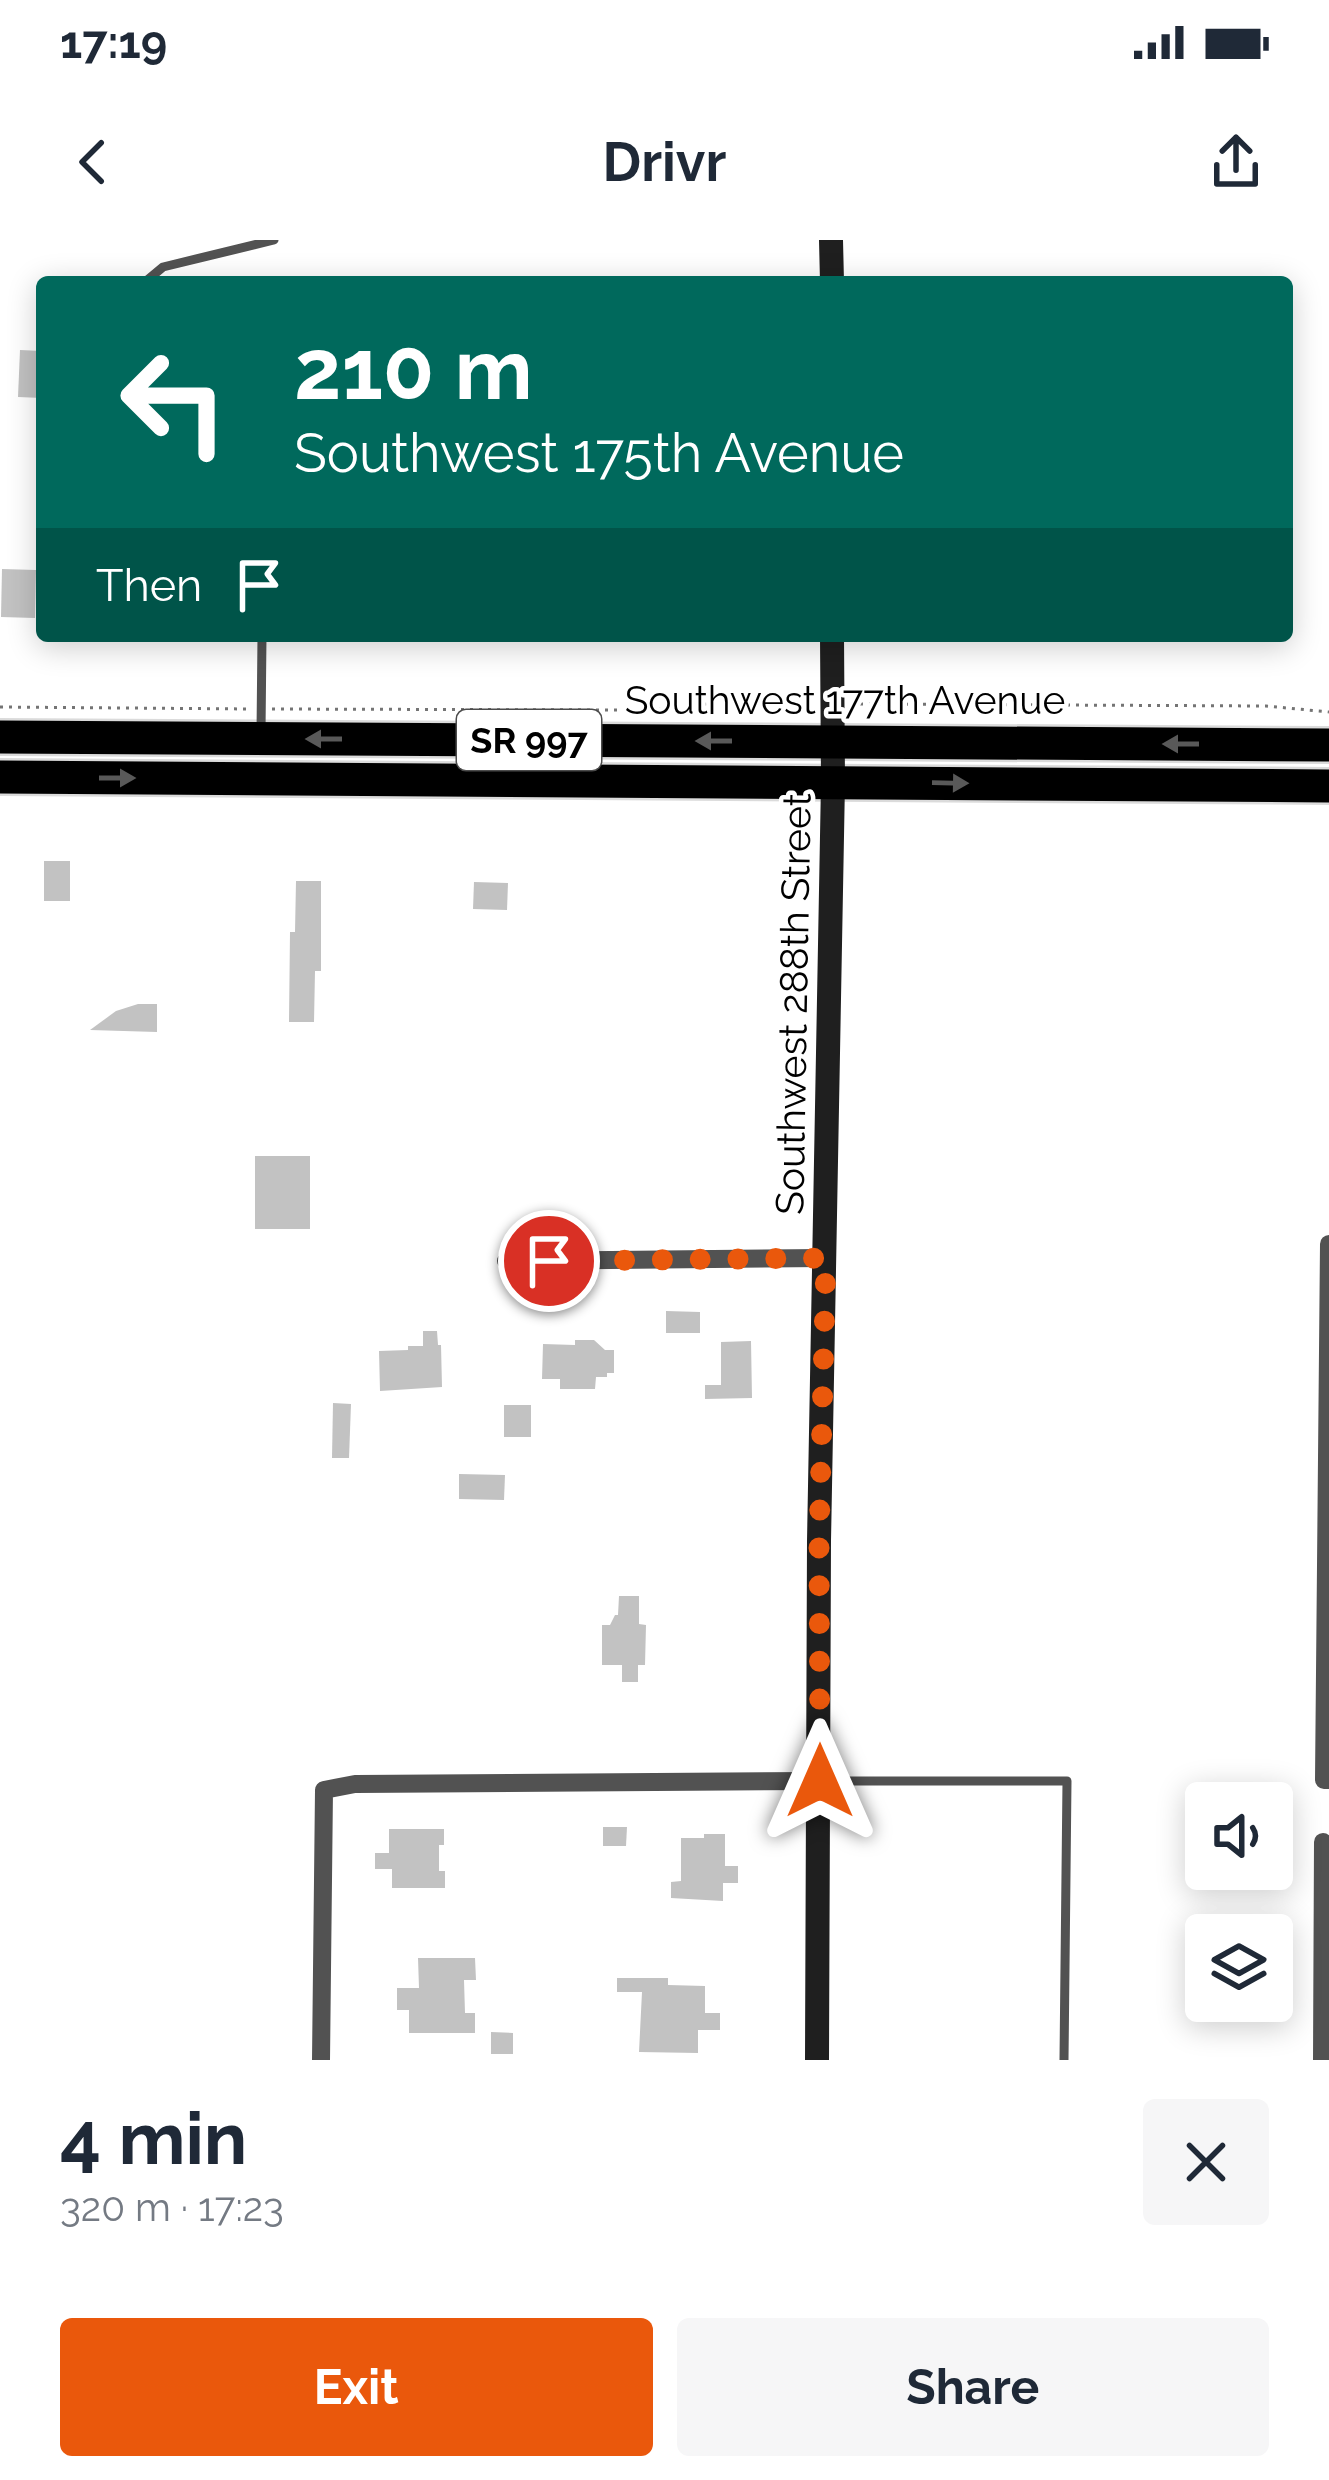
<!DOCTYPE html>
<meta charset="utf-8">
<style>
:root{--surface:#fff;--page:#f6f6f7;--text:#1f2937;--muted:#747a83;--accent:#ea580c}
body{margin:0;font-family:Raleway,sans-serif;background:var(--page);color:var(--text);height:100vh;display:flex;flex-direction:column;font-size:45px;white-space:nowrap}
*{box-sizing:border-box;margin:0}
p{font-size:39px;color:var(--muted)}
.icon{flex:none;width:66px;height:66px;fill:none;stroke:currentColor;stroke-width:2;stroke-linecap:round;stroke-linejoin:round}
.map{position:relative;height:1820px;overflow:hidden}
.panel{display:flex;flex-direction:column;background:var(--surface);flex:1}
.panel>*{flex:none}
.guide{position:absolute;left:36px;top:36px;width:1257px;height:366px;border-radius:12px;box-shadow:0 6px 30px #0003;background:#00695c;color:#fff;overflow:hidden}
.tools{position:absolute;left:1185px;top:1542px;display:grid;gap:24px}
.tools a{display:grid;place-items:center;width:108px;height:108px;border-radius:12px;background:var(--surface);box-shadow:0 6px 30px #0003;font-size:60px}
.pin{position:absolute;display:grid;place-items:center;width:102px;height:102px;color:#fff;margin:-51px;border:6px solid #fff;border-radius:50%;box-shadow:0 3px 12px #0007}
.me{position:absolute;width:132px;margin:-66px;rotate:0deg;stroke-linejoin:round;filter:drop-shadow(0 0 9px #0008)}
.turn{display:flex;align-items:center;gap:42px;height:252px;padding:0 60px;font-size:54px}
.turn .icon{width:156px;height:156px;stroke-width:2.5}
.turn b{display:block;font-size:84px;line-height:102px}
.then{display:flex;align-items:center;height:114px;padding:0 60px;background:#0003;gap:24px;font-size:45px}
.round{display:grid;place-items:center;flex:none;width:126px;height:126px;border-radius:12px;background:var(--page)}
.head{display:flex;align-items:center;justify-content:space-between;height:204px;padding:0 60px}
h1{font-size:72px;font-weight:700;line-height:90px}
.action{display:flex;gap:24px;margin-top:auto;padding:24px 60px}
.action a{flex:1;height:138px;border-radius:12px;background:var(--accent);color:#fff;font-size:48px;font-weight:700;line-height:138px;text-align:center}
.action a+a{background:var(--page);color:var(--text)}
.status{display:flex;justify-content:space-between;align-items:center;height:84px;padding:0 60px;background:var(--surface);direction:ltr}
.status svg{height:33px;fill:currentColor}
header{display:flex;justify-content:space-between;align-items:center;height:156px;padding:0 60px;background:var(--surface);font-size:54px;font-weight:700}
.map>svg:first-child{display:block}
.building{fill:#c2c2c2}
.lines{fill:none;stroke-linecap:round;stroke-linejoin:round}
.highway-casing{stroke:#dbdbdb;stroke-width:38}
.path{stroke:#747474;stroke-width:3;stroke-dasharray:3 6;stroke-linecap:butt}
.lane{stroke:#525252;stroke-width:9}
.street{stroke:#525252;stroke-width:18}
.secondary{stroke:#1f1f1f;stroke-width:24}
.highway{stroke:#000;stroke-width:33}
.oneway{fill:#595959}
.route{stroke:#ea580c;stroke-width:21;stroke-dasharray:0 37.8}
.labels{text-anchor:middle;stroke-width:9;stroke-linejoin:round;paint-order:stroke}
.shield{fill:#fff;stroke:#4c4c4c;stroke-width:3}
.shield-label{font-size:36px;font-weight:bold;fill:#000}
.street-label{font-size:39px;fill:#000;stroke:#fff}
</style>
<div class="status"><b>17:19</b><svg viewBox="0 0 49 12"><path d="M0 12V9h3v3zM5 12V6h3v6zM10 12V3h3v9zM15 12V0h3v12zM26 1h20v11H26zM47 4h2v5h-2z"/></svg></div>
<header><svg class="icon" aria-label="back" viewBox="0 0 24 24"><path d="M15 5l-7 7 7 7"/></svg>Drivr<svg class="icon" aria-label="share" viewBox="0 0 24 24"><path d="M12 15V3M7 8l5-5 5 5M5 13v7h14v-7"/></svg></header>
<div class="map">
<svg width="1329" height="1820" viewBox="0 0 1329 1820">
<rect width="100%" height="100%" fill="#fff"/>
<!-- building -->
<g class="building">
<polygon points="20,110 42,111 42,158 18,157"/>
<polygon points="2,329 36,330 35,378 1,377"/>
<rect x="44" y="621" width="26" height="40"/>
<polygon points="296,641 321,641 321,731 315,731 314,782 289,782 290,692 295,692"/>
<polygon points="474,642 508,643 507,670 473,669"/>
<polygon points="138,764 157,764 157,792 90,790 116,771"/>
<rect x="255" y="916" width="55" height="73"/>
<polygon points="666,1071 700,1072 700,1093 666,1093"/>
<polygon points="423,1091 437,1091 438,1105 441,1105 442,1147 380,1151 379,1111 408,1110 408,1106 423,1106"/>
<polygon points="575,1100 594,1100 605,1110 614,1110 614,1133 607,1133 607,1137 596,1137 595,1149 560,1149 560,1139 542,1139 543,1104 575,1105"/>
<polygon points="751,1101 752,1158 705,1159 705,1145 721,1145 721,1102"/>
<polygon points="333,1163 351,1164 349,1218 332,1218"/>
<rect x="504" y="1165" width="27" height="32"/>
<polygon points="459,1234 505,1235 504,1260 459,1259"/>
<polygon points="619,1356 639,1356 639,1384 646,1385 645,1425 638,1425 638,1442 622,1442 622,1425 602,1425 602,1385 610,1385 615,1375 618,1375"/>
<polygon points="603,1587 627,1587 626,1606 603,1606"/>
<polygon points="389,1589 444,1589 444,1605 439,1605 439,1631 445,1631 445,1648 392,1648 392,1629 375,1629 375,1613 389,1613"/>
<polygon points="704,1594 725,1594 725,1626 738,1626 738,1643 723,1643 723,1661 671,1658 671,1642 681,1641 681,1598 704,1598"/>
<polygon points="418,1718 475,1718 476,1740 464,1740 465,1773 475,1773 475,1793 409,1793 409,1770 397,1770 397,1748 419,1748"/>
<polygon points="617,1738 668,1738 668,1745 705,1746 705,1773 720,1773 720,1790 698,1790 698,1813 639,1812 642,1752 617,1752"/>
<polygon points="491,1792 513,1793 513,1814 491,1814"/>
</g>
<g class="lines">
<defs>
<g id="highway">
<polyline points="0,497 1329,505"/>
<polyline points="0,537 1329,546"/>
</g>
</defs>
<!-- highway casing -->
<use href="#highway" class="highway-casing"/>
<!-- path -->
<g class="path">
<polyline points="851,464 1266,466 1329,472"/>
<polyline points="0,467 250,469"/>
<polyline points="272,469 631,470 692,467 748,455 783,462 812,464"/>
</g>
<!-- lane -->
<g class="lane">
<polyline points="145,42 163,27 274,0"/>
<polyline points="261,492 262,396"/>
<polyline points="820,1541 1067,1541 1064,1820"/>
</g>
<!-- street -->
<g class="street">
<polyline points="1329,1004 1324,1540 1329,1540"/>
<polyline points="506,1021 826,1018"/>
<polyline points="321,1820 324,1550 355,1544 820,1541"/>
<polyline points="1322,1820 1323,1602"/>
</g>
<!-- secondary -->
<g class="secondary">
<polyline points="831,0 832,42"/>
<polyline points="817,1820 819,1301 833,542 832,396"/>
</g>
<!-- highway -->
<use href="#highway" class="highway"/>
</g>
<!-- one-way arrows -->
<defs><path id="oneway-solid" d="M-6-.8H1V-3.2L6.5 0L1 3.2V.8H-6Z" transform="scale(3)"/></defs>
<g class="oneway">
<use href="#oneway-solid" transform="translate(324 499) rotate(-180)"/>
<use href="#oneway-solid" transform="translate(714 501) rotate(-180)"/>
<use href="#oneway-solid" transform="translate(1181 504) rotate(-180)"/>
<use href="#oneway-solid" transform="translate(117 538)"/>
<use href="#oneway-solid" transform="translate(950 543) rotate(1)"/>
</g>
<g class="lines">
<!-- route -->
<polyline class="route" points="549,1021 826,1018 819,1301 820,1541"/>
</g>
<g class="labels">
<!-- shield labels -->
<rect class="shield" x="457" y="470" width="144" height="60" rx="9"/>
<g class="shield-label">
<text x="529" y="513">SR 997</text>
</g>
<!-- street labels -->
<g class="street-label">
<text x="845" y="474">Southwest 177th Avenue</text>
<text transform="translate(793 764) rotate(-89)" y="14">Southwest 288th Street</text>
</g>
</g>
</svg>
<div class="tools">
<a><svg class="icon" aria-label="sound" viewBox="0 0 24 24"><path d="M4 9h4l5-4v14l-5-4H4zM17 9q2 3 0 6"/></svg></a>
<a><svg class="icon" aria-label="layers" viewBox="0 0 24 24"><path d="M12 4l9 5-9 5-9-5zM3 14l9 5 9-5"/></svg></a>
</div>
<div class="pin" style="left:549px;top:1021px;background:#d93025"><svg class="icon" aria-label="arrive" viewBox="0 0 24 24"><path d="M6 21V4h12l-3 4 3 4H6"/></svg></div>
<svg class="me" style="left:820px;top:1541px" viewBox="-20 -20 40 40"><path d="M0-17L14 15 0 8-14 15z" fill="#ea580c" stroke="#fff" stroke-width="4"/></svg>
<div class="guide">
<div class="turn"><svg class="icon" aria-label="left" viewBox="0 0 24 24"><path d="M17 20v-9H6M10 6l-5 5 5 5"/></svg><div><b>210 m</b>Southwest 175th Avenue</div></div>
<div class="then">Then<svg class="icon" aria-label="arrive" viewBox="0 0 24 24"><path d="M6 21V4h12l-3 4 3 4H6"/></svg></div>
</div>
</div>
<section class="panel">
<div class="head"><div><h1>4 min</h1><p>320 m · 17:23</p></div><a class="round"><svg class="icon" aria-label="close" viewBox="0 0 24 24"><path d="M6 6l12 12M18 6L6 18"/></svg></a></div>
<div class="action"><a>Exit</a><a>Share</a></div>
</section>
